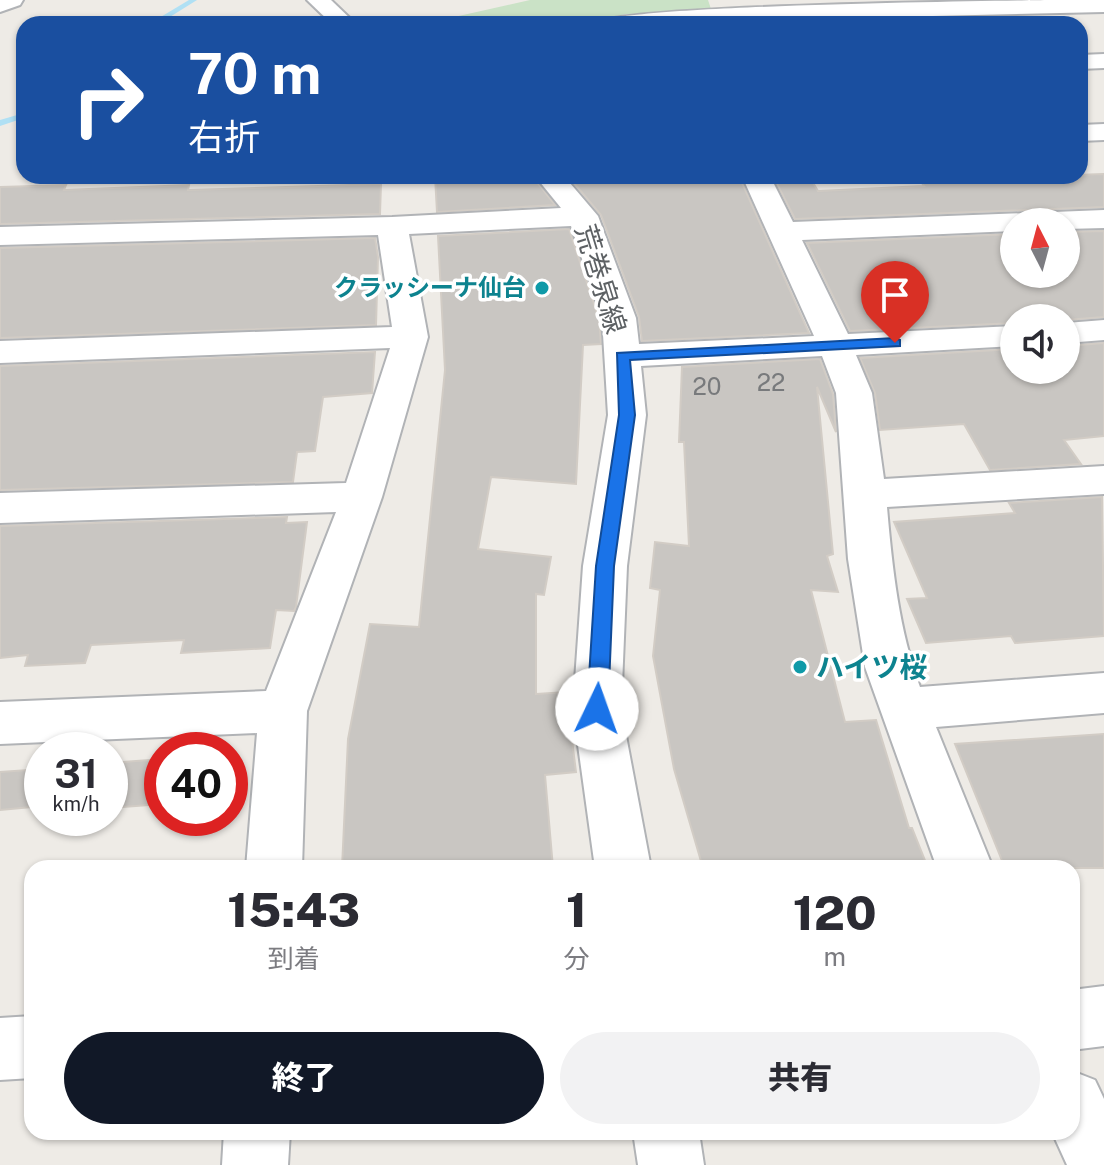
<!DOCTYPE html>
<html lang="ja">
<meta charset="utf-8">
<style>
:root{--surface:#fff;--page:#f2f2f3;--text:#2b2b33;--muted:#7c7c81;--accent:#111827}
body{margin:0;font-family:"Public Sans","Noto Sans JP",sans-serif;background:var(--page);color:var(--text);height:100vh;display:flex;flex-direction:column;font-size:30px;white-space:nowrap}
*{box-sizing:border-box;margin:0}
p{font-size:26px;color:var(--muted)}
.icon{flex:none;width:44px;height:44px;fill:none;stroke:currentColor;stroke-width:2;stroke-linecap:round;stroke-linejoin:round}
.map{position:relative;flex:1;overflow:hidden}
.side{position:absolute;left:24px;top:860px;width:1056px;height:280px;display:flex;flex-direction:column;background:var(--surface);border-radius:24px;box-shadow:0 2px 6px #0004}
.side>*{flex:none}
.hud{position:absolute;left:16px;top:16px;width:1072px;height:168px;border-radius:24px;box-shadow:0 2px 6px #0004;background:#1a4fa0;color:#fff;overflow:hidden}
.needle{width:52px;rotate:354deg}
.tools{position:absolute;left:1000px;top:208px;display:grid;gap:16px}
.tools a{display:grid;place-items:center;width:80px;height:80px;border-radius:50%;background:var(--surface);box-shadow:0 2px 6px #0004;font-size:40px}
.speed{position:absolute;left:24px;top:732px;display:flex;gap:16px;font-size:40px;font-weight:700;text-align:center}
.speed>*{display:grid;place-content:center;width:104px;height:104px;border-radius:50%;background:var(--surface);box-shadow:0 2px 6px #0004;line-height:1}
.speed small{font-size:20px;font-weight:400}
.speed .limit{border:12px solid #d22;background:#fff;color:#111}
.pin{position:absolute;display:grid;place-items:center;width:68px;height:68px;color:#fff;margin:-82px -34px;border-radius:50% 50% 50% 0;rotate:-45deg;box-shadow:0 0 8px #0007}
.pin .icon{rotate:45deg}
.me{position:absolute;width:88px;margin:-44px;rotate:3deg;stroke-linejoin:round;filter:drop-shadow(0 0 6px #0008)}
.turn{display:flex;align-items:center;gap:28px;height:168px;padding:0 40px;font-size:36px}
.turn .icon{width:104px;height:104px;stroke-width:2.5}
.turn b{display:block;font-size:56px;line-height:68px}
.eta{display:flex;justify-content:space-evenly;align-items:center;height:136px;text-align:center}
.eta b{font-size:48px;font-weight:800;line-height:56px}
.action{display:flex;gap:16px;margin-top:auto;padding:16px 40px}
.action a{flex:1;height:92px;border-radius:48px;background:var(--accent);color:#fff;font-size:32px;font-weight:800;line-height:92px;text-align:center}
.action a+a{background:var(--page);color:var(--text)}
.map>svg:first-child{display:block}
.green{fill:#cae2c6}
.lines{fill:none;stroke-linecap:round;stroke-linejoin:round}
.stream{fill:#b0e0f4;fill-rule:evenodd}
.building{fill:#c9c6c2;stroke:#d2ccc5;stroke-width:2}
.minor-casing{stroke:#b1b3b6;stroke-width:4}
.minor{fill:#fff;fill-rule:evenodd}
.route{fill:#1a73e8;stroke:#114b97;stroke-width:2}
.culture-dot{fill:#0f9aa8;stroke:#fff;stroke-width:3}
.labels{text-anchor:middle;stroke-width:7;stroke-linejoin:round;paint-order:stroke}
.far-culture-label{font-size:24px;font-weight:bold;fill:#0d838f;stroke:#fff;text-anchor:end}
.number-label{font-size:24px;fill:#787a7c}
.street-label{font-size:28px;fill:#5d6164;stroke:#fff}
.culture-label{font-size:28px;font-weight:bold;fill:#0d838f;stroke:#fff;text-anchor:start}
</style>
<div class="map">
<svg width="1104" height="1165" viewBox="0 0 1104 1165">
<rect width="100%" height="100%" fill="#eeebe6"/>
<!-- green -->
<polygon class="green" points="530,0 708,0 712,12 627,14 570,24 423,24"/>
<g class="lines">
<!-- stream -->
<g class="stream">
<polygon points="189,0 197,0 165,20 166,24 158,24 159,18"/>
<polygon points="24,113 24,118 0,126 0,120"/>
</g>
</g>
<!-- building -->
<g class="building">
<polygon points="1104,174 1104,207 795,219 773,176 809,176 818,191 924,186 921,182 983,178"/>
<polygon points="435,176 532,176 555,205 437,212"/>
<polygon points="568,176 739,176 809,333 642,341 639,317 601,215"/>
<polygon points="381,184 380,214 0,224 0,187 66,185 64,190 189,185 188,190"/>
<polygon points="569,229 599,319 601,344 583,345 576,484 491,477 478,549 551,557 544,595 536,594 536,694 566,692 576,772 545,775 553,868 342,868 348,739 370,624 419,627 445,370 438,236"/>
<polygon points="1104,231 1104,317 1066,320 1014,318 1014,323 850,331 807,243 1014,234 1014,274 1066,274 1066,232"/>
<polygon points="375,238 378,257 376,325 0,338 0,248"/>
<polygon points="1104,343 1104,436 1064,440 1081,464 990,470 964,424 880,430 875,393 860,358 1014,349 1014,370 1066,370 1066,346"/>
<polygon points="375,352 372,393 323,397 315,451 297,452 293,482 0,490 0,366"/>
<polygon points="820,359 833,394 836,432 817,387 833,554 827,556 838,592 811,590 845,722 876,720 909,828 912,828 928,868 703,868 674,769 653,656 660,590 650,588 655,542 689,546 684,442 679,442 682,367"/>
<polygon points="1102,497 1104,636 1015,643 1011,636 926,643 907,599 927,598 894,522 1015,513 1009,503"/>
<polygon points="287,517 286,523 307,522 296,607 294,611 276,610 270,648 181,653 184,640 91,645 85,663 25,666 28,655 0,658 0,526"/>
<polygon points="1104,734 1104,868 1005,868 955,744"/>
<polygon points="162,759 162,804 110,808 110,763"/>
<polygon points="42,769 42,806 0,810 0,772"/>
</g>
<g class="lines">
<defs>
<g id="minor">
<polygon points="0,0 23,0 20,5 0,12"/>
<polygon points="307,0 331,0 356,24 332,24"/>
<path d="M1050,0H1104V12L594,24C608,5 998,1 1050,0Z"/>
<polygon points="1104,54 1104,68 1080,69 1080,55"/>
<polygon points="1104,124 1104,140 1080,141 1080,125"/>
<path d="M535,176H564L598,216L636,318L639,344L814,336L742,176H770L793,222L1104,210V228L1066,229V222H1014V231L802,240L848,334L1014,326V346L856,355L872,393L884,479L1104,466V494L887,507C892,566 899,631 920,687L1104,673V713L936,727L993,868H937L865,667L848,559L836,393L822,356L641,366L646,415L627,566L621,709L651,868H595L573,709L583,566L608,415L602,318L571,226L409,234L428,337L382,497L307,711L302,868H246L257,733L0,744V702L266,691L336,512L0,523V493L346,483L390,348L0,363V341L392,327L378,235L0,245V227L392,217L561,208Z"/>
<polygon points="1104,320 1104,340 1066,343 1066,323"/>
<polygon points="1104,986 1104,1046 1072,1050 1072,990"/>
<polygon points="32,1016 32,1078 0,1080 0,1018"/>
<polygon points="1072,1071 1095,1080 1104,1099 1104,1165 1067,1165 1052,1132 1072,1132"/>
<polygon points="224,1132 290,1132 288,1165 222,1165"/>
<polygon points="633,1132 699,1132 704,1165 638,1165"/>
</g>
</defs>
<!-- minor casing -->
<use href="#minor" class="minor-casing"/>
<!-- minor -->
<use href="#minor" class="minor"/>
</g>
<!-- route -->
<polygon class="route" points="895,338 900,340 900,346 630,360 635,415 614,566 608,709 605,715 597,717 590,715 587,709 596,566 619,415 617,353"/>
<!-- markers -->
<g class="culture-dot">
<circle cx="542" cy="288" r="8"/>
<circle cx="800" cy="667" r="8"/>
</g>
<g class="labels">
<!-- far-culture labels -->
<g class="far-culture-label">
<text x="526" y="296">クラッシーナ仙台</text>
</g>
<!-- number labels -->
<g class="number-label">
<text x="771" y="391">22</text>
<text x="707" y="395">20</text>
</g>
<!-- street labels -->
<g class="street-label">
<text transform="translate(601 279) rotate(73)" y="10">荒巻泉線</text>
</g>
<!-- culture labels -->
<g class="culture-label">
<text x="816" y="677">ハイツ桜</text>
</g>
</g>
</svg>
<div class="tools">
<a><svg class="needle" viewBox="-14 -14 28 28"><path d="M0-13l5 13h-10z" fill="#e53935"/><path d="M0 13l5-13h-10z" fill="#7c7c81"/></svg></a>
<a><svg class="icon" aria-label="sound" viewBox="0 0 24 24"><path d="M4 9h4l5-4v14l-5-4H4zM17 9q2 3 0 6"/></svg></a>
</div>
<div class="speed"><div>31<small>km/h</small></div><div class="limit">40</div></div>
<div class="pin" style="left:895px;top:343px;background:#d93025"><svg class="icon" aria-label="arrive" viewBox="0 0 24 24"><path d="M6 21V4h12l-3 4 3 4H6"/></svg></div>
<svg class="me" style="left:597px;top:709px" viewBox="-20 -20 40 40"><circle r="19" fill="#fff"/><path d="M0-13L10 11 0 6-10 11z" fill="#1a73e8"/></svg>
<div class="hud">
<div class="turn"><svg class="icon" aria-label="right" viewBox="0 0 24 24"><path d="M7 20v-9h11M14 6l5 5-5 5"/></svg><div><b>70 m</b>右折</div></div>
</div>
<section class="side">
<div class="eta">
<div><b>15:43</b><p>到着</p></div>
<div><b>1</b><p>分</p></div>
<div><b>120</b><p>m</p></div>
</div>
<div class="action"><a>終了</a><a>共有</a></div>
</section>
</div>
